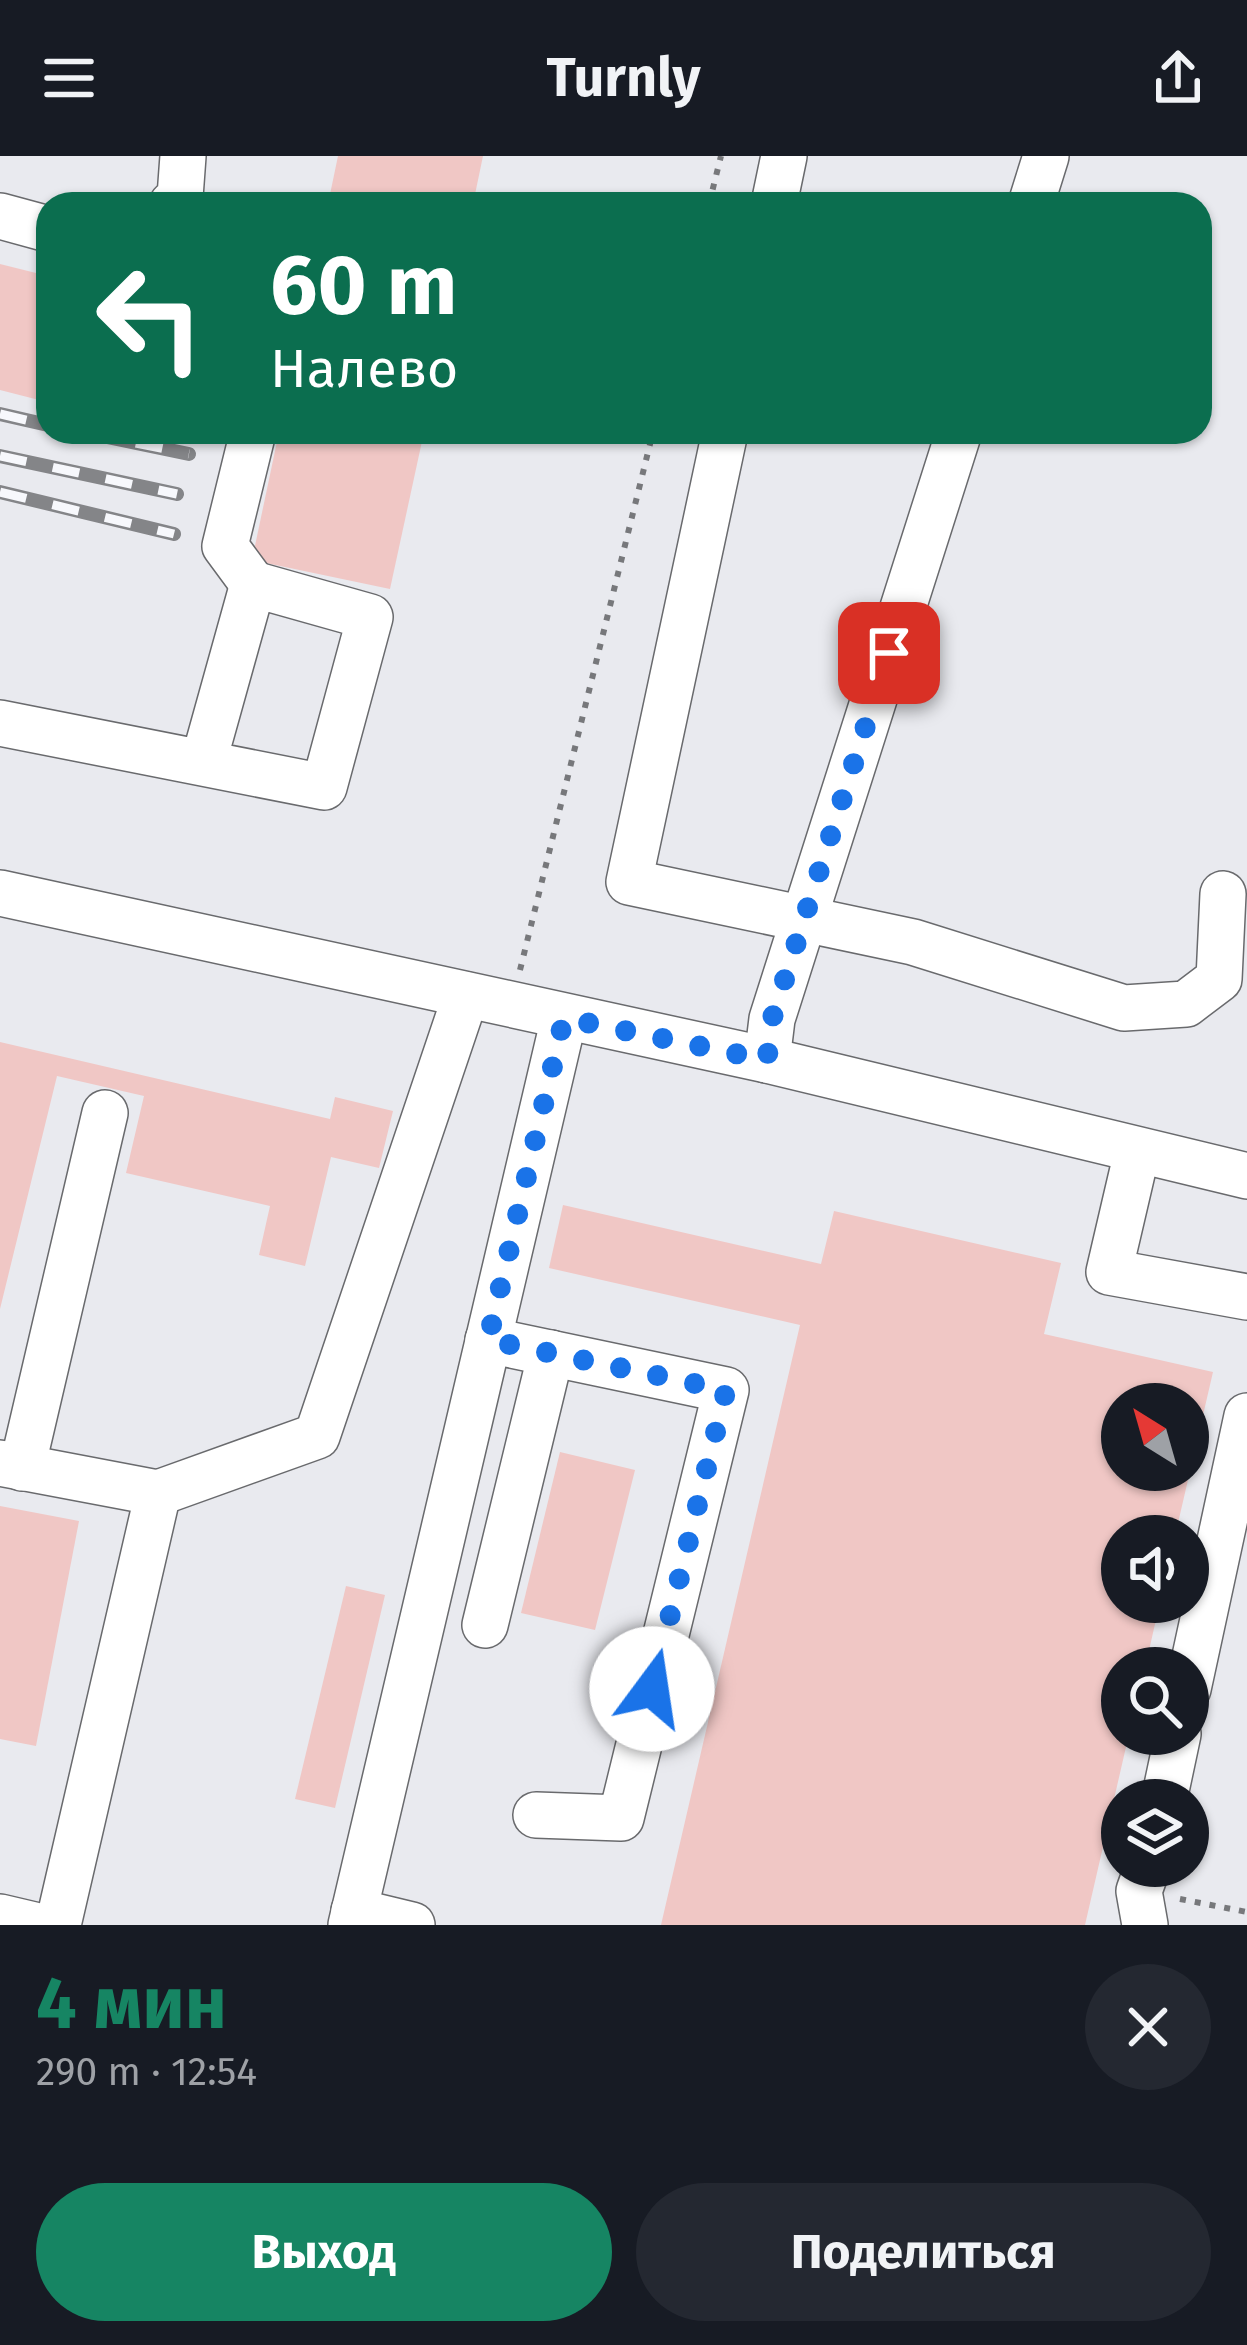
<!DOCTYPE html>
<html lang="ru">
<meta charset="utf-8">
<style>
:root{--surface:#171b24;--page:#242831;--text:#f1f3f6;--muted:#9ea1a6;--accent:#168563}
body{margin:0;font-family:"Fira Sans",sans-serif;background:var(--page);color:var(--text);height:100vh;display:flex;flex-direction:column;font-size:45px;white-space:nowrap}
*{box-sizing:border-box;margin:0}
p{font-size:39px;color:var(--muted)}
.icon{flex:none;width:66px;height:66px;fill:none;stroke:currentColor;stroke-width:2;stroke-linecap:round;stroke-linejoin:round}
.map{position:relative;height:1769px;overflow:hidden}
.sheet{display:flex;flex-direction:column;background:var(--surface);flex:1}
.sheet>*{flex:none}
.guide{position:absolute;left:36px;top:36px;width:1176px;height:252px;border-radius:36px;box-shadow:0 3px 9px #0004;background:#0b6e4f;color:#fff;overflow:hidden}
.needle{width:78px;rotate:323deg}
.controls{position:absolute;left:1101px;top:1227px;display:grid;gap:24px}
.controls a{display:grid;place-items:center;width:108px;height:108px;border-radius:50%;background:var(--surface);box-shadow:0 3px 9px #0004;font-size:60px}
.pin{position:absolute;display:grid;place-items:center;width:102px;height:102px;color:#fff;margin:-51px;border-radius:24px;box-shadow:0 6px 18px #0006}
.me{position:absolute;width:132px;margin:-66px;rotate:14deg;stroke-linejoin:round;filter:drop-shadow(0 0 9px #0008)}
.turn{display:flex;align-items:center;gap:42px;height:252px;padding:0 36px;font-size:54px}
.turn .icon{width:156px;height:156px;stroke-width:2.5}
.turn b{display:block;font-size:84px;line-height:102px}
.round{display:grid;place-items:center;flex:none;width:126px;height:126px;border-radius:63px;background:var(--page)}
.summary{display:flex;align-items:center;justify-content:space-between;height:204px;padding:0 36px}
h1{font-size:72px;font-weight:700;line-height:90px;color:var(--accent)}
.cta{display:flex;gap:24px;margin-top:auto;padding:24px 36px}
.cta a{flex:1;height:138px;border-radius:72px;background:var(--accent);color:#fff;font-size:48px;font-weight:700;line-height:138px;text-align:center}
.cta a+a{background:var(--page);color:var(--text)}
header{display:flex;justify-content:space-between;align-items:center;height:156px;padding:0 36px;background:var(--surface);font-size:54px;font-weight:700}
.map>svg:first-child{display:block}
.building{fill:#f0c7c5;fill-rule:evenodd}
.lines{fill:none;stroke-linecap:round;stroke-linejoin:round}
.minor-casing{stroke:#696a6d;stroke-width:48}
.path{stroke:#77787b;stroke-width:6;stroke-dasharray:6 9;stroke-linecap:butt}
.minor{stroke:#fff;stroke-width:45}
.rail-casing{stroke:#848588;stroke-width:14}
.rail{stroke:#f7f8fc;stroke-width:9;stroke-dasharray:27;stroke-linecap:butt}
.route{stroke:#1a73e8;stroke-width:21;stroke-dasharray:0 37.8}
</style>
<header><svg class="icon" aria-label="menu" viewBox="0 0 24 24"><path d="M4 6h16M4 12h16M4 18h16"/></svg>Turnly<svg class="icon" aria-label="share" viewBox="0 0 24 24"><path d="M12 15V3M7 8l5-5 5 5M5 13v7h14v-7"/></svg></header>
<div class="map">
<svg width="1247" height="1769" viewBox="0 0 1247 1769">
<rect width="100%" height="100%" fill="#e9eaef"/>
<!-- building -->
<g class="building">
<polygon points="338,0 483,0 473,48 328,48"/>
<polygon points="0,108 48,120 48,208 39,244 0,234"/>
<polygon points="279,276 424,276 390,433 252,404"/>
<polygon points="0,886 330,963 335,941 393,955 379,1012 331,1001 305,1110 259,1099 270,1050 126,1017 144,940 57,920 0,1153"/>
<path d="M563,1049L821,1108L834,1055L1061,1107L1044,1178L1213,1216L1175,1380H1122V1446H1160L1145,1512H1122V1578H1129L1085,1769H661L800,1169L549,1112ZM1122,1248H1188V1314H1122Z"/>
<polygon points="560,1296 635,1314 595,1474 521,1457"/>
<polygon points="0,1350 79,1365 36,1590 0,1583"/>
<polygon points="346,1430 385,1439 335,1652 295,1643"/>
</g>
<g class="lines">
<defs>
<g id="minor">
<polyline points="172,48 180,41 183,0"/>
<polyline points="774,48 784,0"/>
<polyline points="1031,48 1046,0"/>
<polyline points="0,60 48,73"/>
<polyline points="725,276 629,726 913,786 1124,852 1186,848 1219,823 1223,738"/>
<polyline points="253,428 225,390 253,276"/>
<polyline points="0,567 324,631 370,461 253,428 204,604"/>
<polyline points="0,737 767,904 1247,1020"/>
<polyline points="767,904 772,863 959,276"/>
<polyline points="1137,996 1109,1116 1247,1141"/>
<polyline points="488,1184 726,1234 621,1662 536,1659"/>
<polyline points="0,1307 158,1337 317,1280 466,839"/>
<polyline points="22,1312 105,957"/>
<polyline points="485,1469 551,1197"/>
<polyline points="1188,1533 1247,1260"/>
<polyline points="1164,1644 1178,1578"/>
<polyline points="354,1755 412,1769"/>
<polyline points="0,1761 34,1769"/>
<polyline points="58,1769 158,1337"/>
<polyline points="351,1769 564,862"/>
<polyline points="1145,1769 1139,1735 1148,1710"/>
</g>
</defs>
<!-- minor casing -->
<use href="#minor" class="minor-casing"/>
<!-- path -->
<g class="path">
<polyline points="709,48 721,0"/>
<polyline points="520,814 653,276"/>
<polyline points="1180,1743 1247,1756"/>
</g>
<!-- minor -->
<use href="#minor" class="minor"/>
<defs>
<g id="rail">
<polyline points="0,258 48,269"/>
<polyline points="83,276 189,298"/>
<polyline points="0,300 177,338"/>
<polyline points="0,336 174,378"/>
</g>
</defs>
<!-- rail casing -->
<use href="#rail" class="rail-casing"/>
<!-- rail -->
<use href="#rail" class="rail"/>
</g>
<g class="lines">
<!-- route -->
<polyline class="route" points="652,1533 726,1234 488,1184 564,862 767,904 772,863 889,497"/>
</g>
</svg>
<div class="controls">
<a><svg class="needle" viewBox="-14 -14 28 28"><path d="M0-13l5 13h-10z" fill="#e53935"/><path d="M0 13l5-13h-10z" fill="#9ea1a6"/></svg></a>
<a><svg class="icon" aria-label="sound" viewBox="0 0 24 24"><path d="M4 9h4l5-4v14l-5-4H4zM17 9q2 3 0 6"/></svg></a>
<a><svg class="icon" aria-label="search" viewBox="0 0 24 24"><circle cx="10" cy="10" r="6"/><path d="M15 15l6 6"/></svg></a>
<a><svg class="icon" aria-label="layers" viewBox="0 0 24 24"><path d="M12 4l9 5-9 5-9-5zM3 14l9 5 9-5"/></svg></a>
</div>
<div class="pin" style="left:889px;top:497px;background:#d93025"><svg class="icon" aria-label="arrive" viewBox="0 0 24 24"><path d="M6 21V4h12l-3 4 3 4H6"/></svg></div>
<svg class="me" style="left:652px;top:1533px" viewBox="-20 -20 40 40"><circle r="19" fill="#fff"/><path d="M0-13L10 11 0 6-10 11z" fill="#1a73e8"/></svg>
<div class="guide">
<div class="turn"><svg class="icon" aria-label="left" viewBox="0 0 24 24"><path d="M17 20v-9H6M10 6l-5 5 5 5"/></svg><div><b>60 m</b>Налево</div></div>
</div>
</div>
<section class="sheet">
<div class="summary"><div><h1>4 мин</h1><p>290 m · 12:54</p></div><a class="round"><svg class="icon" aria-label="close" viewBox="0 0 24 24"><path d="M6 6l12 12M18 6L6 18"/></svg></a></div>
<div class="cta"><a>Выход</a><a>Поделиться</a></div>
</section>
